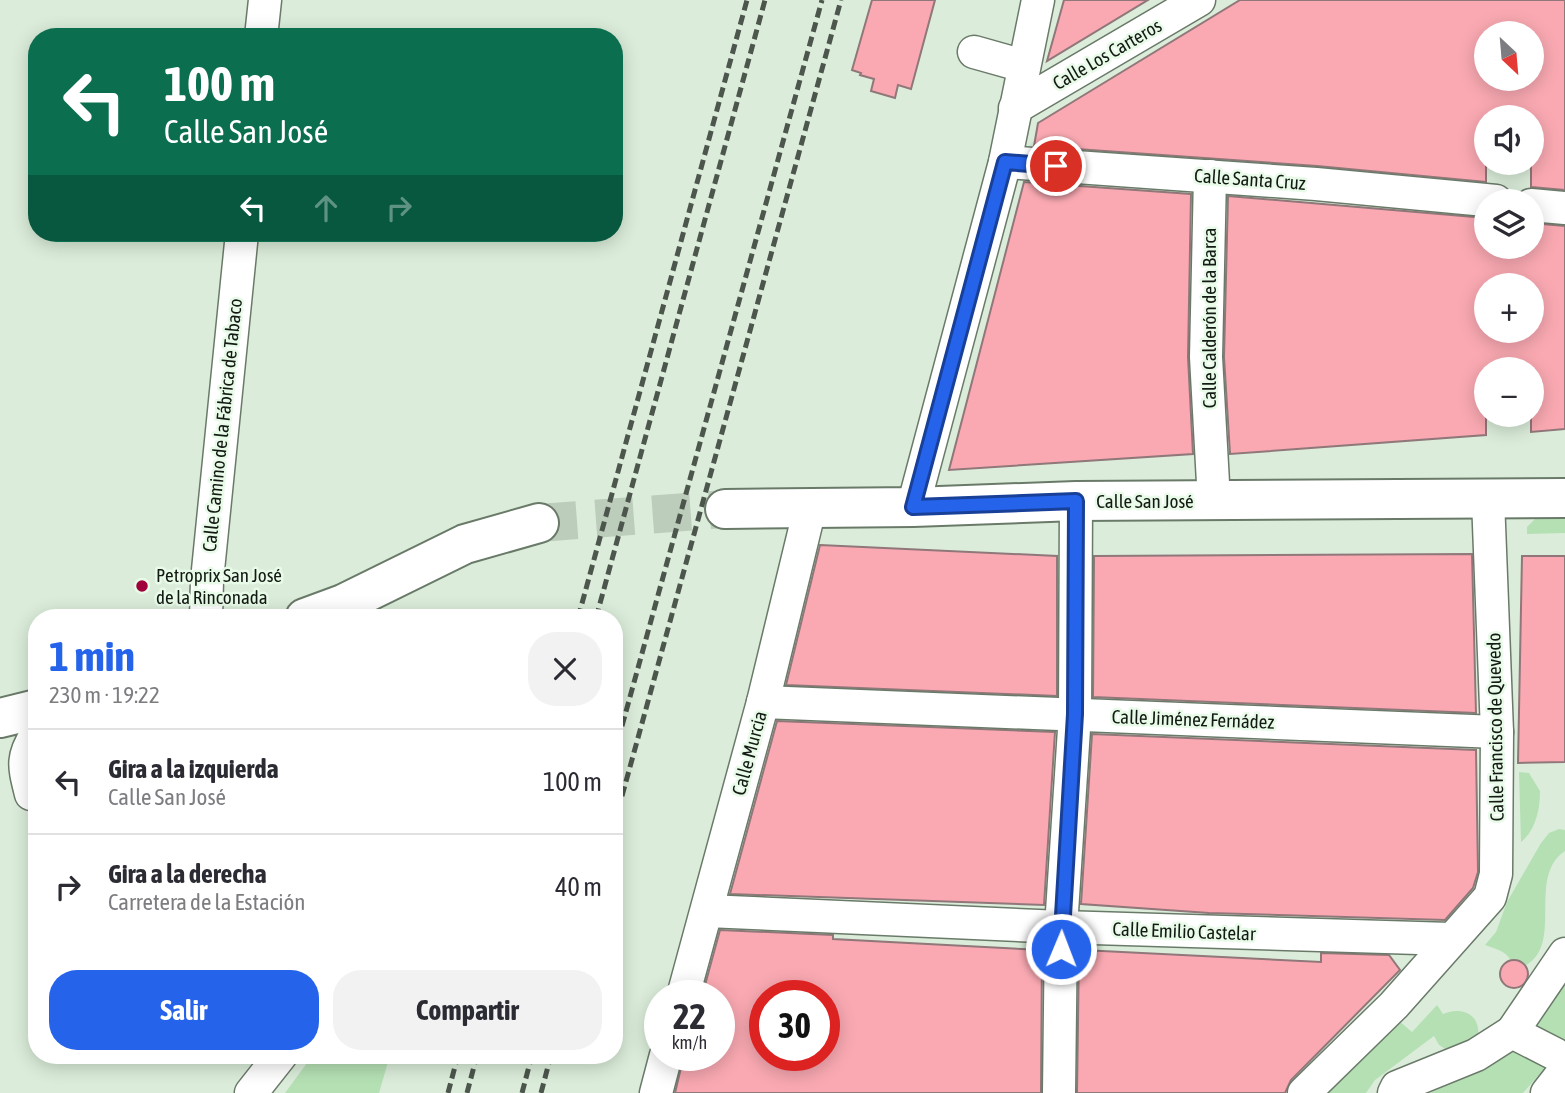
<!DOCTYPE html>
<html lang="es">
<meta charset="utf-8">
<style>
:root{--surface:#fff;--page:#f2f2f3;--text:#2b2b33;--muted:#7c7c81;--line:#e1e1e2;--accent:#2563eb}
body{margin:0;font-family:"Asap Condensed",sans-serif;background:var(--page);color:var(--text);height:100vh;display:flex;flex-direction:column;font-size:26px;white-space:nowrap}
*{box-sizing:border-box;margin:0}
p{font-size:23px;color:var(--muted)}
.icon{flex:none;width:38px;height:38px;fill:none;stroke:currentColor;stroke-width:2;stroke-linecap:round;stroke-linejoin:round}
.map{position:relative;flex:1;overflow:hidden}
.details{position:absolute;left:28px;top:609px;width:595px;height:455px;display:flex;flex-direction:column;background:var(--surface);border-radius:28px;box-shadow:0 4px 18px #0003}
.details>*{flex:none}
.top-card{position:absolute;left:28px;top:28px;width:595px;height:214px;border-radius:28px;box-shadow:0 4px 18px #0003;background:#0b6e4f;color:#fff;overflow:hidden}
.needle{width:46px;rotate:154deg}
.buttons{position:absolute;left:1474px;top:21px;display:grid;gap:14px}
.buttons a{display:grid;place-items:center;width:70px;height:70px;border-radius:50%;background:var(--surface);box-shadow:0 4px 18px #0003;font-size:35px}
.speed{position:absolute;left:644px;top:980px;display:flex;gap:14px;font-size:35px;font-weight:700;text-align:center}
.speed>*{display:grid;place-content:center;width:91px;height:91px;border-radius:50%;background:var(--surface);box-shadow:0 4px 18px #0003;line-height:1}
.speed small{font-size:18px;font-weight:400}
.speed .limit{border:10px solid #d22;background:#fff;color:#111}
.pin{position:absolute;display:grid;place-items:center;width:60px;height:60px;color:#fff;margin:-30px;border:4px solid #fff;border-radius:50%;box-shadow:0 2px 7px #0007}
.me{position:absolute;width:77px;margin:-38px;rotate:1deg;stroke-linejoin:round;filter:drop-shadow(0 0 5px #0008)}
.turn{display:flex;align-items:center;gap:24px;height:147px;padding:0 21px;font-size:32px}
.turn .icon{width:91px;height:91px;stroke-width:2.5}
.turn b{display:block;font-size:49px;line-height:60px}
.lanes{display:flex;align-items:center;height:66px;padding:0 21px;background:#0003;justify-content:center;gap:35px;direction:ltr}
.lanes .off{opacity:.35}
.round{display:grid;place-items:center;flex:none;width:74px;height:74px;border-radius:28px;background:var(--page)}
.head{display:flex;align-items:center;justify-content:space-between;height:119px;padding:0 21px}
h1{font-size:42px;font-weight:700;line-height:52px;color:var(--accent)}
.action{display:flex;gap:14px;margin-top:auto;padding:14px 21px}
.action a{flex:1;height:80px;border-radius:28px;background:var(--accent);color:#fff;font-size:28px;font-weight:700;line-height:80px;text-align:center}
.action a+a{background:var(--page);color:var(--text)}
ul{padding:0;list-style:none}
li{display:flex;align-items:center;gap:21px;height:105px;padding:0 21px;border-top:2px solid var(--line)}
li div{flex:1}
li b{display:block;font-size:26px}
li em{font-style:normal}
.map>svg:first-child{display:block}
.green{fill:#b5e0b4}
.building{fill:#faa9b2;stroke:#907779;stroke-width:2;fill-rule:evenodd}
.lines{fill:none;stroke-linecap:round;stroke-linejoin:round}
.major-tunnel{stroke:#bdcdbc;stroke-width:38;stroke-dasharray:38 19;stroke-linecap:butt}
.minor-casing{stroke:#6a7a69;stroke-width:35}
.major-casing{stroke:#6a7a69;stroke-width:42}
.minor{stroke:#fff;stroke-width:32}
.major{stroke:#fff;stroke-width:38}
.rail{stroke:#4c564c;stroke-width:5;stroke-dasharray:10 5;stroke-linecap:butt}
.route-casing{stroke:#184099;stroke-width:18}
.route{stroke:#2563eb;stroke-width:12}
.poi-dot{fill:#a1013a;stroke:#e8fae8;stroke-width:2.5}
.labels{text-anchor:middle;stroke-width:5;stroke-linejoin:round;paint-order:stroke}
.street-label{font-size:19px;fill:#131913;stroke:#e8fae8}
.poi-label{font-size:19px;fill:#131913;stroke:#e8fae8;text-anchor:start}
</style>
<div class="map">
<svg width="1565" height="1093" viewBox="0 0 1565 1093">
<rect width="100%" height="100%" fill="#dbedda"/>
<!-- green -->
<g class="green">
<polygon points="1565,518 1565,533 1527,534 1527,527 1535,519"/>
<path d="M1519,772L1529,773L1540,791C1540,809 1536,830 1521,842Z"/>
<path d="M1559,829L1565,830V851C1526,877 1565,944 1525,966L1519,961H1511C1506,951 1496,949 1485,945L1496,932L1507,902L1541,843L1549,833Z"/>
<polygon points="1565,973 1565,1042 1564,1043 1531,1022"/>
<path d="M1437,1005L1443,1014C1462,1006 1481,1014 1478,1037L1450,1052L1439,1045L1434,1036L1375,1080L1366,1093H1319L1399,1021L1412,1032Z"/>
<polygon points="1513,1043 1545,1068 1523,1093 1430,1093 1486,1064"/>
<polygon points="313,1055 390,1055 379,1093 285,1093"/>
</g>
<!-- building -->
<g class="building">
<polygon points="872,0 935,0 911,89 898,85 895,98 871,91 874,79 860,75 861,73 852,70"/>
<polygon points="1064,0 1148,0 1047,61"/>
<path d="M1240,0H1565V190L1531,187V117H1486V182L1317,166L1034,146L1038,123ZM1486,33H1531V79H1486Z"/>
<polygon points="1024,182 1191,194 1188,357 1193,454 949,470"/>
<path d="M1228,196L1486,218V247H1531V223L1565,226V429L1531,432V369H1486V435L1230,454L1224,357ZM1486,285H1531V331H1486Z"/>
<polygon points="820,545 1057,556 1057,696 786,685"/>
<polygon points="1472,554 1476,713 1093,697 1094,556"/>
<polygon points="1522,556 1565,556 1565,762 1518,763"/>
<polygon points="777,721 1055,732 1044,905 730,894"/>
<polygon points="1092,734 1476,750 1478,872 1473,888 1445,920 1209,913 1081,904"/>
<path d="M720,930L833,935V939L1042,950L1041,1093H675L684,1055H719V996H702ZM765,996H824V1055H765Z"/>
<polygon points="1082,950 1321,962 1321,953 1389,955 1400,970 1291,1080 1285,1093 1077,1093 1079,951"/>
<circle cx="1514" cy="974" r="14"/>
</g>
<g class="lines">
<!-- major-tunnel -->
<polyline class="major-tunnel" points="539,523 725,509"/>
<defs>
<g id="minor">
<polyline points="261,37 265,0"/>
<polyline points="974,52 1024,66"/>
<polyline points="1015,108 1199,0"/>
<polyline points="1005,162 1316,184 1496,201"/>
<polyline points="1210,176 1206,357 1214,501"/>
<polyline points="1531,205 1565,208"/>
<polyline points="913,507 1005,162 1038,0"/>
<polyline points="206,618 207,580 242,233"/>
<polyline points="763,702 1497,732"/>
<path d="M31,794C24,766 21,758 37,733"/>
<polyline points="707,911 1061,927 1451,939"/>
<polyline points="683,996 763,702 810,508"/>
<polyline points="1512,1032 1565,954"/>
<polyline points="251,1093 281,1055"/>
<polyline points="656,1093 666,1055"/>
<polyline points="1059,1093 1061,927 1075,714 1076,501"/>
<polyline points="1304,1093 1394,1005 1490,897 1496,874 1497,732 1488,499"/>
<polyline points="1394,1093 1397,1087 1476,1055 1512,1032 1555,1054"/>
<polyline points="1547,1093 1565,1070"/>
</g>
<g id="major">
<polyline points="725,509 913,507 1076,501 1565,498"/>
<polyline points="305,618 343,604 465,544 539,523"/>
<polyline points="0,718 37,709"/>
</g>
</defs>
<!-- minor casing -->
<use href="#minor" class="minor-casing"/>
<!-- major casing -->
<use href="#major" class="major-casing"/>
<!-- minor -->
<use href="#minor" class="minor"/>
<!-- major -->
<use href="#major" class="major"/>
<!-- rail -->
<g class="rail">
<polyline points="578,618 747,0"/>
<polyline points="596,618 765,0"/>
<polyline points="614,755 822,0"/>
<polyline points="614,825 841,0"/>
<polyline points="448,1093 458,1055"/>
<polyline points="467,1093 477,1055"/>
<polyline points="522,1093 532,1055"/>
<polyline points="541,1093 551,1055"/>
</g>
</g>
<g class="lines">
<defs>
<polyline id="route" points="1056,166 1005,162 913,507 1076,501 1075,714 1061,949"/>
</defs>
<!-- route casing -->
<use href="#route" class="route-casing"/>
<!-- route -->
<use href="#route" class="route"/>
</g>
<!-- markers -->
<circle class="poi-dot" cx="142" cy="586" r="7"/>
<g class="labels">
<!-- street labels -->
<g class="street-label">
<text transform="translate(1107 54) rotate(-30)" y="7">Calle Los Carteros</text>
<text transform="translate(1250 179) rotate(4)" y="7">Calle Santa Cruz</text>
<text transform="translate(1209 318) rotate(-90)" y="7">Calle Calderón de la Barca</text>
<text transform="translate(222 425) rotate(-84)" y="7">Calle Camino de la Fábrica de Tabaco</text>
<text x="1145" y="508">Calle San José</text>
<text transform="translate(1193 719) rotate(2)" y="7">Calle Jiménez Fernádez</text>
<text transform="translate(1495 727) rotate(-91)" y="7">Calle Francisco de Quevedo</text>
<text transform="translate(749 753) rotate(-75)" y="7">Calle Murcia</text>
<text transform="translate(1184 931) rotate(2)" y="7">Calle Emilio Castelar</text>
</g>
<!-- poi labels -->
<g class="poi-label">
<text x="156" y="582">Petroprix San José<tspan x="156" dy="22">de la Rinconada</tspan></text>
</g>
</g>
</svg>
<div class="buttons">
<a><svg class="needle" viewBox="-14 -14 28 28"><path d="M0-13l5 13h-10z" fill="#e53935"/><path d="M0 13l5-13h-10z" fill="#7c7c81"/></svg></a>
<a><svg class="icon" aria-label="sound" viewBox="0 0 24 24"><path d="M4 9h4l5-4v14l-5-4H4zM17 9q2 3 0 6"/></svg></a>
<a><svg class="icon" aria-label="layers" viewBox="0 0 24 24"><path d="M12 4l9 5-9 5-9-5zM3 14l9 5 9-5"/></svg></a>
<a>+</a>
<a>−</a>
</div>
<div class="speed"><div>22<small>km/h</small></div><div class="limit">30</div></div>
<div class="pin" style="left:1056px;top:166px;background:#d93025"><svg class="icon" aria-label="arrive" viewBox="0 0 24 24"><path d="M6 21V4h12l-3 4 3 4H6"/></svg></div>
<svg class="me" style="left:1061px;top:949px" viewBox="-20 -20 40 40"><circle r="17" fill="#2563eb" stroke="#fff" stroke-width="3"/><path d="M0-11L8 9 0 5-8 9z" fill="#fff"/></svg>
<div class="top-card">
<div class="turn"><svg class="icon" aria-label="left" viewBox="0 0 24 24"><path d="M17 20v-9H6M10 6l-5 5 5 5"/></svg><div><b>100 m</b>Calle San José</div></div>
<div class="lanes"><svg class="icon" aria-label="left" viewBox="0 0 24 24"><path d="M17 20v-9H6M10 6l-5 5 5 5"/></svg><svg class="icon off" aria-label="ahead" viewBox="0 0 24 24"><path d="M12 20V5M6 11l6-6 6 6"/></svg><svg class="icon off" aria-label="right" viewBox="0 0 24 24"><path d="M7 20v-9h11M14 6l5 5-5 5"/></svg></div>
</div>
<section class="details">
<div class="head"><div><h1>1 min</h1><p>230 m · 19:22</p></div><a class="round"><svg class="icon" aria-label="close" viewBox="0 0 24 24"><path d="M6 6l12 12M18 6L6 18"/></svg></a></div>
<ul>
<li><svg class="icon" aria-label="left" viewBox="0 0 24 24"><path d="M17 20v-9H6M10 6l-5 5 5 5"/></svg><div><b>Gira a la izquierda</b><p>Calle San José</p></div><em>100 m</em></li>
<li><svg class="icon" aria-label="right" viewBox="0 0 24 24"><path d="M7 20v-9h11M14 6l5 5-5 5"/></svg><div><b>Gira a la derecha</b><p>Carretera de la Estación</p></div><em>40 m</em></li>
</ul>
<div class="action"><a>Salir</a><a>Compartir</a></div>
</section>
</div>
